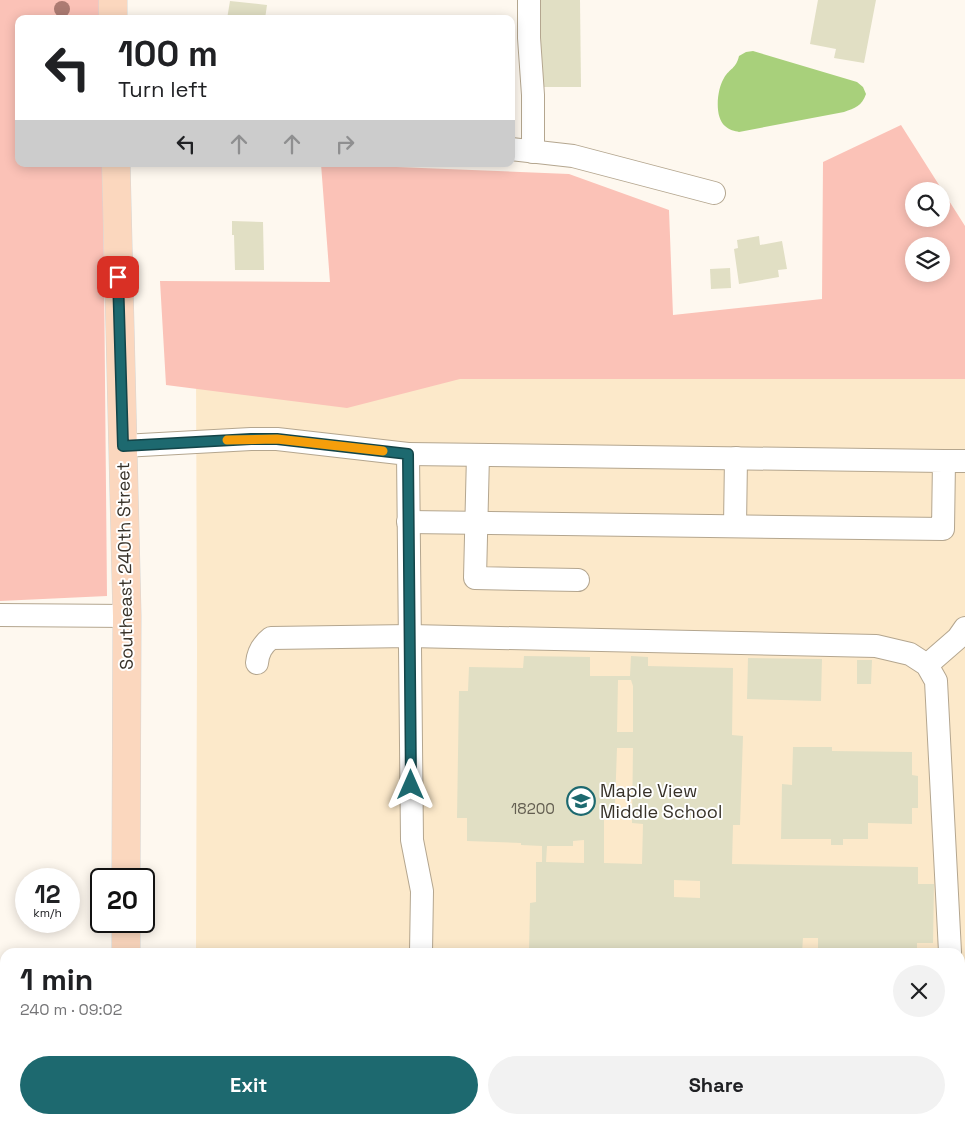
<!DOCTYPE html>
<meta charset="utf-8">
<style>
:root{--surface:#fff;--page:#f2f2f2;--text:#202124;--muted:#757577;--accent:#1d696f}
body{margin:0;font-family:"Space Grotesk",sans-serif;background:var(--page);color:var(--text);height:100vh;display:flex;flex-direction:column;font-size:19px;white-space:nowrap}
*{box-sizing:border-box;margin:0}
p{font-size:16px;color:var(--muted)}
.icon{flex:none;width:28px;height:28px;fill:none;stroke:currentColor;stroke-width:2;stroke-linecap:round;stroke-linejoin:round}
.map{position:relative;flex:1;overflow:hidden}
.drawer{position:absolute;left:0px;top:948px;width:965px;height:176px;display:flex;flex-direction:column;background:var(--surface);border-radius:15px 15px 0 0;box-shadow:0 2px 12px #0003}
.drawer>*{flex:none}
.hud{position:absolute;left:15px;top:15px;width:500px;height:152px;border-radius:10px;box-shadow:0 2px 12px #0003;background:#fff;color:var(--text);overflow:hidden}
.buttons{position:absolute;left:905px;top:182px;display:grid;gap:10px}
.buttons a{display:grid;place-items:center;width:45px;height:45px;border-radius:50%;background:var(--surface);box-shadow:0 2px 12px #0003;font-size:25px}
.speed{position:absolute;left:15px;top:868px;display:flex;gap:10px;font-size:25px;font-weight:700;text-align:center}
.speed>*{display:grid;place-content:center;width:65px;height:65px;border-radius:50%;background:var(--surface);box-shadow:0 2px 12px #0003;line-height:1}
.speed small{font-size:12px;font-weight:400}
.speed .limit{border:2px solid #111;border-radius:8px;background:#fff;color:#111}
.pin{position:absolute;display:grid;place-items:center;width:42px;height:42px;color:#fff;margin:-21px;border-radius:10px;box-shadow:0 2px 8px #0006}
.me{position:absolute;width:55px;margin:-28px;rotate:0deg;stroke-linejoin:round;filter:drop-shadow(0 0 4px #0008)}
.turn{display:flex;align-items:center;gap:18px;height:105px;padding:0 20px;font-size:22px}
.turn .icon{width:65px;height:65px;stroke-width:2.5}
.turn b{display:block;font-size:35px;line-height:42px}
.lanes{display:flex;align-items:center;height:48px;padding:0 20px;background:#0003;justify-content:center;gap:25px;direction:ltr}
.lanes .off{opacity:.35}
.round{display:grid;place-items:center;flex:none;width:52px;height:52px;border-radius:26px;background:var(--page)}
.summary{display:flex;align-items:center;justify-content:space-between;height:85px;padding:0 20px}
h1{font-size:30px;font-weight:600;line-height:38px}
.cta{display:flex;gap:10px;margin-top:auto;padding:10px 20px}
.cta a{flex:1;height:58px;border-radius:30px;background:var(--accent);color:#fff;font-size:20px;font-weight:600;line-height:58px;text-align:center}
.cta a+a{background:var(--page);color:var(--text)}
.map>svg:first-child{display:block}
.built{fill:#fce9ca}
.green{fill:#fbc2b7;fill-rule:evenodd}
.water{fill:#a8d07b}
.building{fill:#e1dfc4;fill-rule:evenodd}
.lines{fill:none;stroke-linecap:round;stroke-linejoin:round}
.minor-casing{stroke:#b4a68f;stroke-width:24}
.major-casing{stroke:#d7d6d4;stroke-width:29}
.minor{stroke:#fff;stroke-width:22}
.major{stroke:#fbd7be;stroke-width:28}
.tree{fill:#ac7b72}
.route-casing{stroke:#134448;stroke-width:12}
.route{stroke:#1d696f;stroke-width:9}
.slow{stroke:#f59e0b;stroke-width:9}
.labels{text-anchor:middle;stroke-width:4;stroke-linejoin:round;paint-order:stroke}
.number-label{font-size:15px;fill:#625d50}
.street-label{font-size:18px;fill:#383229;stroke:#fff}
.poi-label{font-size:18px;fill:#383229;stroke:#fff;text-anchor:start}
</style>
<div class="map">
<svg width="965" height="1123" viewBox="0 0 965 1123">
<rect width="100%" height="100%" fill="#fef8ef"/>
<!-- built -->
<polygon class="built" points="965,363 965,1123 195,1123 195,1119 960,1119 960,952 196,952 197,649 196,371"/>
<!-- green -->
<g class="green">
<polygon points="0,0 101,0 101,19 19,19 19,164 103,164 107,596 0,601"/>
<path d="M901,125L965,226V379H460L347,408L166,385L160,281L330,282L321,164L569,174L669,210L673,315L822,299L823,162ZM941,191V219H914V191ZM941,246V274H914V246Z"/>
</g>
<!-- water -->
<path class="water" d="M753,51L857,82L863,87L866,94C862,106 855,108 844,112L739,132C735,131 729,130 725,126C714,117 717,89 724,78C730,68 736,69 739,56L746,52Z"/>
<!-- building -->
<g class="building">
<polygon points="537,0 580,0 581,87 539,87"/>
<polygon points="818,0 876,0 864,63 834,58 836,49 810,44"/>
<polygon points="230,1 267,5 265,19 227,19"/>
<polygon points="232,221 263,222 264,270 235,270 234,235 232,235"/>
<polygon points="759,236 760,245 782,241 787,269 778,270 779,277 739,284 734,249 738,248 737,240"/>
<polygon points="730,268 731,288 711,289 710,269"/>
<path d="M524,656L590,657V676H630L631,656L648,657V666L733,668L732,735L743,736L740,825H733L732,864L918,867V884H934L933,943H917V952H818V938H803L802,952H529L530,903L536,902V862H542V846L521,845V843L467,841V818H457L459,691H468L469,667L523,668ZM618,680H631L633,686V732H617ZM617,748H633L632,823L643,824L642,864L604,863V814H609L610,804H615ZM584,840V863L546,862L547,846H573V841ZM674,880L700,881V898L674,897Z"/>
<polygon points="748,658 822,659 821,701 747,699"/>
<polygon points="857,660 872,660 871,684 857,684"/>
<polygon points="793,747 832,747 832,751 912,752 912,775 918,776 918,808 912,808 912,824 868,823 868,839 843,839 843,845 831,845 831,839 781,839 782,784 792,785"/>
<rect x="0" y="971" width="5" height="23"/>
<rect x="0" y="1008" width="5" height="23"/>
<rect x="0" y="1093" width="5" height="25"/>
<polygon points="473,1119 556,1119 556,1123 490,1123 473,1121"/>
<polygon points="569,1119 785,1119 785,1121 794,1121 794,1123 569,1123"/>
</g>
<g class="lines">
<defs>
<g id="minor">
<polyline points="529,0 529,38 533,95 533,152"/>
<polyline points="511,149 573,156 714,193"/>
<polyline points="123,446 251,439 277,439 408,454 412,840 422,891 421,952"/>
<polyline points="408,454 944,461 943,529 408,522"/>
<polyline points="478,455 475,578 578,580"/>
<polyline points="944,461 965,461"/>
<polyline points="735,526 736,458"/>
<polyline points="0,615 127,616"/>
<path d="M257,663C258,652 262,645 271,638L410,636L876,646L910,654L927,665L936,681L950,952"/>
<polyline points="927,665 958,638 965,628"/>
<polyline points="0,1061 5,1061"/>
<polyline points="960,1070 965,1081"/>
<polyline points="418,1123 418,1119"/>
<polyline points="938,1123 938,1119"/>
</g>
<g id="major">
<polyline points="113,0 113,19"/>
<polyline points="116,164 127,616 126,879"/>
<polyline points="126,952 126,921"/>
<polyline points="126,1123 126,1119"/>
</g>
</defs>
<!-- minor casing -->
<use href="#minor" class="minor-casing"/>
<!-- major casing -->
<use href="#major" class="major-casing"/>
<!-- minor -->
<use href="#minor" class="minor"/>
<!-- major -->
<use href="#major" class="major"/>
</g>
<!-- trees -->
<circle class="tree" cx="62" cy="9" r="8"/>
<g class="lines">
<defs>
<polyline id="route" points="118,277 123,446 251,439 277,439 408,454 411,785"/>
</defs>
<!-- route casing -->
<use href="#route" class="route-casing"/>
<!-- route -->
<use href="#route" class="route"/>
<!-- slow -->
<polyline class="slow" points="227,440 277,439 383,451"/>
</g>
<!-- icons -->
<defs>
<symbol id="school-ring" viewBox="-11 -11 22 22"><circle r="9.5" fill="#fff" stroke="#1d696f" stroke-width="1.5"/><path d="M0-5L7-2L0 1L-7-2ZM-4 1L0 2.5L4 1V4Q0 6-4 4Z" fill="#1d696f"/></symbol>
</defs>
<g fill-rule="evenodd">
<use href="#school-ring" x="565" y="785" width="32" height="32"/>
</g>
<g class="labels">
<!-- number labels -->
<g class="number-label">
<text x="533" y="814">18200</text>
</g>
<!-- street labels -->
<g class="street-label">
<text transform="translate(125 566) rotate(-91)" y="6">Southeast 240th Street</text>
</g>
<!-- poi labels -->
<g class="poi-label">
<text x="600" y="797">Maple View<tspan x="600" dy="21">Middle School</tspan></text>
</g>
</g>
</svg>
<div class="buttons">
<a><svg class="icon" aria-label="search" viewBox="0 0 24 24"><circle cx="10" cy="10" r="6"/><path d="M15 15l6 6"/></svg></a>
<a><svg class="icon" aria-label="layers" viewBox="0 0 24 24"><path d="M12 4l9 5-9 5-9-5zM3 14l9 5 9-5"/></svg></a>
</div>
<div class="speed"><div>12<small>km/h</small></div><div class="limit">20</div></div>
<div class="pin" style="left:118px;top:277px;background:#d93025"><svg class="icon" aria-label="arrive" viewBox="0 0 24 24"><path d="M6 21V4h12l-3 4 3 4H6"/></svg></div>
<svg class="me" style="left:411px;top:785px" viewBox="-20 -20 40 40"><path d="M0-17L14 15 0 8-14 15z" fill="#1d696f" stroke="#fff" stroke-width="4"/></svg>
<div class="hud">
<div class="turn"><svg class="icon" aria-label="left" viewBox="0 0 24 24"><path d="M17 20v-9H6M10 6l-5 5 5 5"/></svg><div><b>100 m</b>Turn left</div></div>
<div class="lanes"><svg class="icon" aria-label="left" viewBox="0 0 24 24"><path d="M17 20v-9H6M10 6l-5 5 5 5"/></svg><svg class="icon off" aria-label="ahead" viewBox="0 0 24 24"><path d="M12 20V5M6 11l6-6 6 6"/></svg><svg class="icon off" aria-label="ahead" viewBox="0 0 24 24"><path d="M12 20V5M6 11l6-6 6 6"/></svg><svg class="icon off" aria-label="right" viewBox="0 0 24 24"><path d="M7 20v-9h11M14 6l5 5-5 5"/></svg></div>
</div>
<section class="drawer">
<div class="summary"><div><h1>1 min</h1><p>240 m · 09:02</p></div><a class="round"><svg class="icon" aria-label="close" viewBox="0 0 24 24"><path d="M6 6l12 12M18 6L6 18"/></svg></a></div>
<div class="cta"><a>Exit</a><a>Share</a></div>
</section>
</div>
